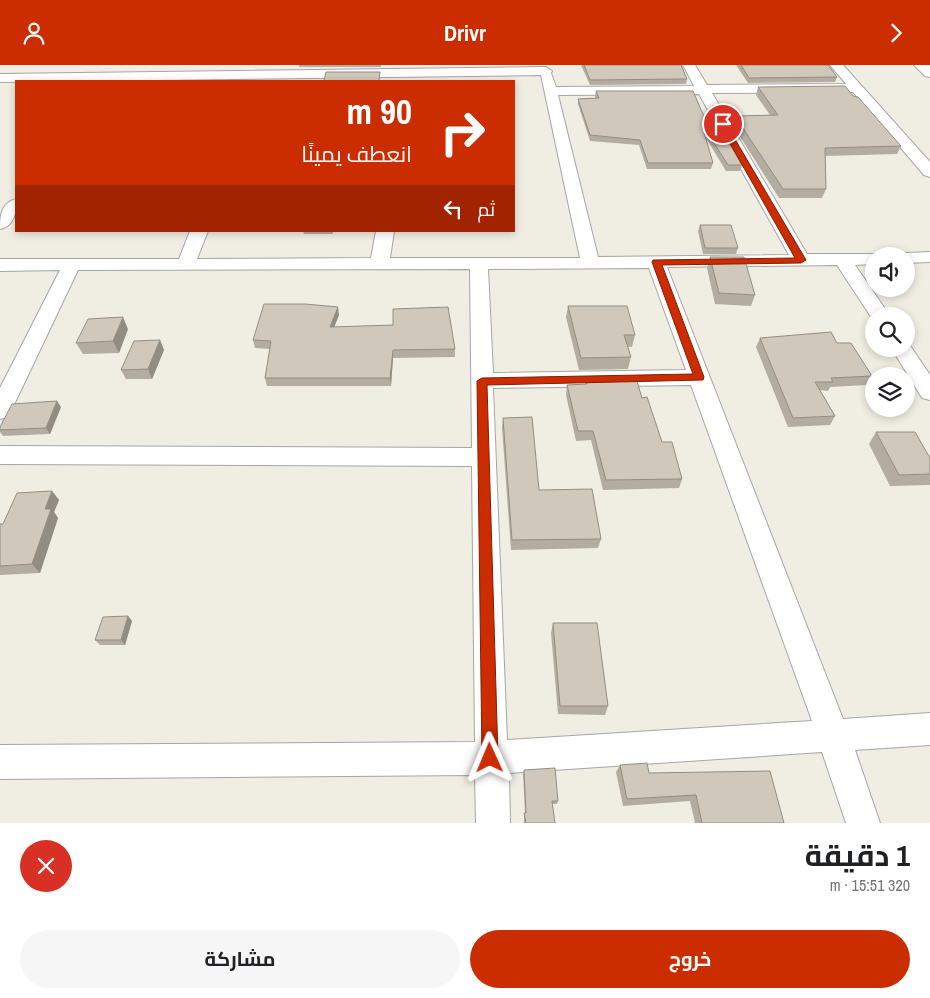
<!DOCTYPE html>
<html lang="ar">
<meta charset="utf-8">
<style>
:root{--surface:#fff;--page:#f6f6f6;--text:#202124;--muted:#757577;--accent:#cb2c00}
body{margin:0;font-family:"Archivo Narrow",Cairo,sans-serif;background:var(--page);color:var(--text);direction:rtl;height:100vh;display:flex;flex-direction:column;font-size:19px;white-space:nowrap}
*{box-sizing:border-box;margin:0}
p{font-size:16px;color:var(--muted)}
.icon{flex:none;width:28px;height:28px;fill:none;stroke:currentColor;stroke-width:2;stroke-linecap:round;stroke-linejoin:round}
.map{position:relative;height:758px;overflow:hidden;direction:ltr}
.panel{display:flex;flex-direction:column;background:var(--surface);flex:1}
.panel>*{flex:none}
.banner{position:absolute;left:15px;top:15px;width:500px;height:152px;border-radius:0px;box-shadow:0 2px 8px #0003;direction:rtl;background:#cb2c00;color:#fff;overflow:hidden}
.controls{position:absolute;left:865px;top:182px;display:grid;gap:10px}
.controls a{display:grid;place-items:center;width:50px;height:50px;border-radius:50%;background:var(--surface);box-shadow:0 2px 8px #0003;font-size:25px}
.pin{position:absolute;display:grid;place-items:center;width:42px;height:42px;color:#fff;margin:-21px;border:2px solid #fff;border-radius:50%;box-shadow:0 1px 5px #0007}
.me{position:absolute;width:55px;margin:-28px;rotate:359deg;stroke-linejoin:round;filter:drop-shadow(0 0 4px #0008)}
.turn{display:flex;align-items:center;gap:18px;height:105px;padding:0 20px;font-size:22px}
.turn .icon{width:65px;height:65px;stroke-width:2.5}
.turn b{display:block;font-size:35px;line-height:42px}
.then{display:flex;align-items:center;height:48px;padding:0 20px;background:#0003;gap:10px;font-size:19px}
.round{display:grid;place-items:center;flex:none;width:52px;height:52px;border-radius:26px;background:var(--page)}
.summary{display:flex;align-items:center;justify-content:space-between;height:85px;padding:0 20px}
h1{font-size:30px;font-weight:700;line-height:38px}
.cta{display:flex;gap:10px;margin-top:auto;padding:10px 20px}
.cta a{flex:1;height:58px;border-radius:30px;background:var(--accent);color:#fff;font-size:20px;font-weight:700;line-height:58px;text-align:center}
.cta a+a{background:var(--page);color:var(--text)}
header{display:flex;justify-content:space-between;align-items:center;height:65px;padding:0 20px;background:var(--accent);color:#fff;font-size:22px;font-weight:700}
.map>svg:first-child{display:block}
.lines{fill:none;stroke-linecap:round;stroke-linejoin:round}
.minor-casing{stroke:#a5a5a5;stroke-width:2}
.tertiary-casing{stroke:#a5a5a5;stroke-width:2}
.minor{fill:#fff;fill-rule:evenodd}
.tertiary{fill:#fff;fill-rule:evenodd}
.wall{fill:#b3ada1}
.shaded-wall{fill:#928d83}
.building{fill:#d0c9bb;stroke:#928d83}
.route{fill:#cb2c00;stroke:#841d00}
</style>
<header><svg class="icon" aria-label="forward" viewBox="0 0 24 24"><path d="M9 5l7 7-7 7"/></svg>Drivr<svg class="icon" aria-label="person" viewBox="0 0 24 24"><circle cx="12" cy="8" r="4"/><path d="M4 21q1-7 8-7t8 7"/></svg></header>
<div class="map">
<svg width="930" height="758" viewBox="0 0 930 758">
<rect width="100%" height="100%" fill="#f0eee2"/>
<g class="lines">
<defs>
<g id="minor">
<path d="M683,0H695L707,20L846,19L830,0H843L930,97V112L924,110L853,27L712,28L807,189H874L880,190L874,191V199L855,200L890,251H874L873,255L837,200L667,202L843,654L930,648V680L855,685L880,758H846L822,687L509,708L510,758H476L475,710L0,714V680L475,677L472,401L0,399V381L472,383L470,204L78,205L11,346L8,352L0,354V323L60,205L0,206V194H179L190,166H208L197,194L371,193L376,166H394L390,193H580L541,10L0,17V9L546,2L552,6L551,8L556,22L694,21ZM699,29L789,190L598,192L558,30ZM649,203L686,305L493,308L488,204ZM691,320L812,656L507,675L493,323Z"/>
<path d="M16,134C17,147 14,161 0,164C0,151 1,138 16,134Z"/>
<polygon points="930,187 930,197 906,198 906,191 898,191 906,188"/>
<polygon points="906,278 909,279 930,310 930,335 922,333 892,284 906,284"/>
</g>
<polygon id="tertiary" points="914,0 930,0 930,12 925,11"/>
</defs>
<!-- minor casing -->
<use href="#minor" class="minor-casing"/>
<!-- tertiary casing -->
<use href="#tertiary" class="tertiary-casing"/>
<!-- minor -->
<use href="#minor" class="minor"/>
<!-- tertiary -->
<use href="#tertiary" class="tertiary"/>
</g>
<!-- wall -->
<g class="wall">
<rect x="299" y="0" width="82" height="2"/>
<polygon points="581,0 681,0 687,14 686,19 590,20"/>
<polygon points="736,0 828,0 837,12 835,17 748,18"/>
<polygon points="758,22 853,31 901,81 897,89 825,91 826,124 822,133 779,133 732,59 735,51 770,50 756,30"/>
<polygon points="596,26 705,54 742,100 740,106 726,106 706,73 713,98 711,104 647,104 639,80 590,76 578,39 578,34 596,33 595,32"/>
<polygon points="700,160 738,183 736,189 703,189 698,166"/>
<polygon points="303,166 333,166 333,169 304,169"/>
<polygon points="710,192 755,230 751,241 715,239 707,203"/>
<polygon points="568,241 635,270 632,282 628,282 631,292 628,304 579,305 566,252"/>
<polygon points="339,250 334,262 455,284 455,292 393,293 391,321 267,321 265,313 270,284 255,283 253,275"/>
<polygon points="128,264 119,288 83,289 76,278"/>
<polygon points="760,273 837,278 872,311 867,320 830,322 828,326 820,325 835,351 830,360 788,362 756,282"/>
<polygon points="160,275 164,285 152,314 126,314 121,305"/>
<polygon points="586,314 642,333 662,377 682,414 679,423 603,425 591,375 576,376 566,330 567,320 585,319"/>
<polygon points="61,342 50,369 3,371 0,367 0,362"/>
<polygon points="503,353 539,425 601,474 598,483 511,485 502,363"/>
<polygon points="876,367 930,393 930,420 890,421 869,379"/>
<polygon points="52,426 59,435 54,447 58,453 40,508 0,510 0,459 3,459"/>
<polygon points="128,551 132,556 125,580 100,580 95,575"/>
<polygon points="553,558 608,641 605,650 558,649 551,568"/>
<polygon points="620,700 649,708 784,758 695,758 690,736 623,741 616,707"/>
<polygon points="524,705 558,736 557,739 552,739 555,758 524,758 524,748 525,748 523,709"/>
</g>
<!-- shaded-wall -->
<g class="shaded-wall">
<polygon points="338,242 339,250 331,270 330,262"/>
<polygon points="123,252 128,264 119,288 113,276"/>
<polygon points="160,275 164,285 152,314 148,304"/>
<polygon points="393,285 393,293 391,321 390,313"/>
<polygon points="57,336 61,342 50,369 46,363"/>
<polygon points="52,426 59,435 54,447 58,453 40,508 32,499 45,444"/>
<polygon points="128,551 132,556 125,580 121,575"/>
</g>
<!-- building -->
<g class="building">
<polygon points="584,0 681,0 687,14 590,15"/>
<polygon points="741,0 828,0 837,12 749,13"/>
<polygon points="326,7 380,7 379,16 324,16"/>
<polygon points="845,21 853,31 858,32 901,81 825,83 826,124 783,124 735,51 778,50 758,22"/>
<polygon points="596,26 693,26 705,54 715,54 742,100 728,100 705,64 703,64 713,98 648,98 640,75 590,70 578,34 599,33"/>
<polygon points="700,160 731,160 738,183 705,183"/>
<polygon points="710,192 744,192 755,230 719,228"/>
<polygon points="264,239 305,239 338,242 330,262 393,260 393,244 448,242 455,284 393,285 390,313 265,313 271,276 253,275"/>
<polygon points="568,241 627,241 635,270 624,270 631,292 581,293"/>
<polygon points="123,252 113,276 76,278 88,254"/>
<polygon points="831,267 837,278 851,278 872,311 831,313 833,317 815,317 835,351 793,353 760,273"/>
<polygon points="160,275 148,304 121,305 134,276"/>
<polygon points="636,313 642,333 647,332 662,377 672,377 682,414 606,415 593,366 578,366 567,320 587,319 586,314"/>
<polygon points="57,336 46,363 0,365 0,362 12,339"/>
<polygon points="532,352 539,425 592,424 601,474 512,475 503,353"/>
<polygon points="876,367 915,367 930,393 930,409 899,410"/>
<polygon points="52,426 45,444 51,444 32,499 0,501 0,459 3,459 17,428"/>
<polygon points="128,551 121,575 95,575 103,552"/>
<polygon points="553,558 597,558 608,641 560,641"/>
<polygon points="647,698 649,708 770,706 784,758 702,758 696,730 627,734 620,700"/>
<polygon points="555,703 558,736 552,736 555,758 526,758 524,748 526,748 524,705"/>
</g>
<!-- route -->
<polygon class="route" points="723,57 726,59 806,195 801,198 662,200 704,312 703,315 487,320 498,693 496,699 490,701 485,699 482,693 477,316 482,313 693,309 652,197 653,195 795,193 719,59"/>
</svg>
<div class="controls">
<a><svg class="icon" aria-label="sound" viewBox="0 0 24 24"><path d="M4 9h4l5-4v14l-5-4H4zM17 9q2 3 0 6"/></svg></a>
<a><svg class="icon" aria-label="search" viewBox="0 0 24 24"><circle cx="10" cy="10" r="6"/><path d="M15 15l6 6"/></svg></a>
<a><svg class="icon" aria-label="layers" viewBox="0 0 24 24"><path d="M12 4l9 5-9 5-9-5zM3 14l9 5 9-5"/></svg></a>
</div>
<div class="pin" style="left:723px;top:59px;background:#d93025"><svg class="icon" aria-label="arrive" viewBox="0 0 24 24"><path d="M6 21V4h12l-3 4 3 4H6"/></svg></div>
<svg class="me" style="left:490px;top:693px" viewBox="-20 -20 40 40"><path d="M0-17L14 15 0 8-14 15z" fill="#cb2c00" stroke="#fff" stroke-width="4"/></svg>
<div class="banner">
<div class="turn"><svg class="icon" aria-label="right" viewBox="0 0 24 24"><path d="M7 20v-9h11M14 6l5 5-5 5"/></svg><div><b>90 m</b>انعطف يمينًا</div></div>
<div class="then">ثم<svg class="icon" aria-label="left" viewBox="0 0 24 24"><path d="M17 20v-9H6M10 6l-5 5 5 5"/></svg></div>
</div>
</div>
<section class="panel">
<div class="summary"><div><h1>1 دقيقة</h1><p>320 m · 15:51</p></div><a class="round" style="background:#d93025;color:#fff"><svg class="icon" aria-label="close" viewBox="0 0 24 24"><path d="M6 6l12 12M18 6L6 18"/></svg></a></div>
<div class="cta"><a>خروج</a><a>مشاركة</a></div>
</section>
